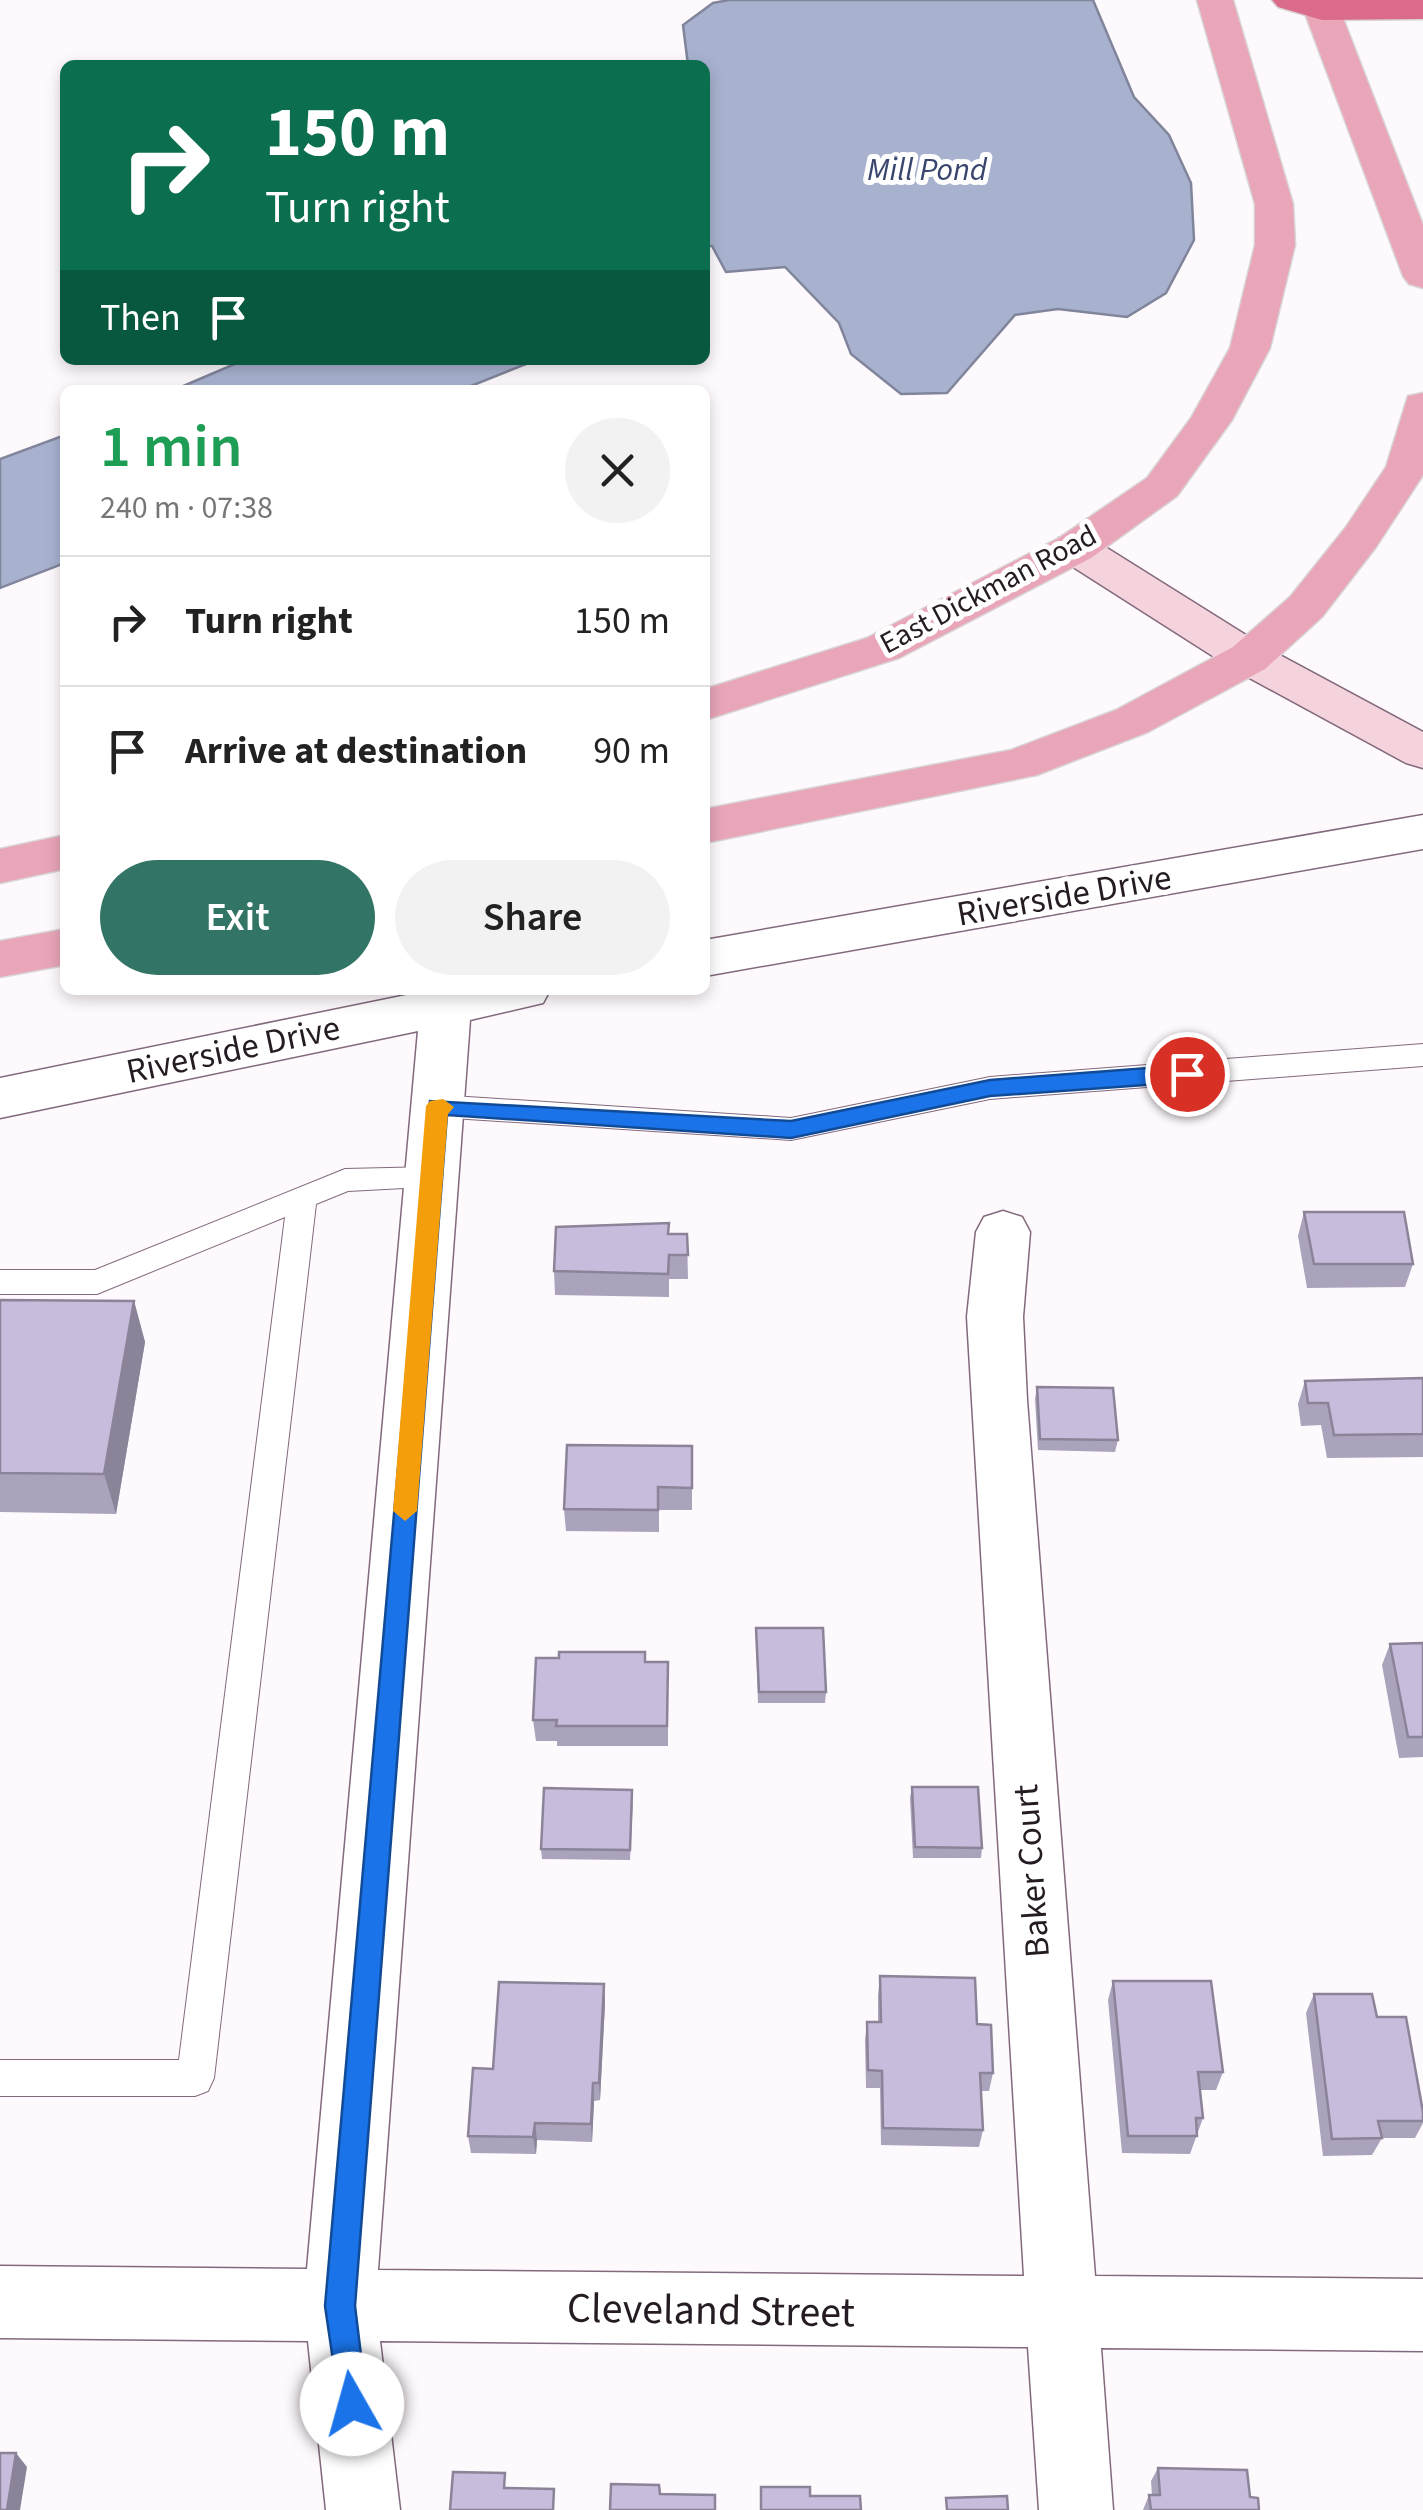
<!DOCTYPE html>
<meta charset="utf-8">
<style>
:root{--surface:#fff;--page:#f2f2f2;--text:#222;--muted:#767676;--line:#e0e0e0;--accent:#327465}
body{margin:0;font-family:"Source Sans 3",sans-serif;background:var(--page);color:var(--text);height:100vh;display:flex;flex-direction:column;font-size:38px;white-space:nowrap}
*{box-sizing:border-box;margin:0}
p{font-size:32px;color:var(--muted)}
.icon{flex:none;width:55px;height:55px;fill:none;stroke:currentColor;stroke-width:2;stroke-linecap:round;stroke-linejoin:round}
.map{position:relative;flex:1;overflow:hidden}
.side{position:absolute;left:60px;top:385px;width:650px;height:610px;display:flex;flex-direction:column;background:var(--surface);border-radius:15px;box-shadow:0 5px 15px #0003}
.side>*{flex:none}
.banner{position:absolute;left:60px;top:60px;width:650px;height:305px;border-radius:15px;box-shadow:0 5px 15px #0003;background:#0b6e4f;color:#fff;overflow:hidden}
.pin{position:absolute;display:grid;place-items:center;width:85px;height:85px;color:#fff;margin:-42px;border:5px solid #fff;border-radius:50%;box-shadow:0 2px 10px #0007}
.me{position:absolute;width:110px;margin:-55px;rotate:353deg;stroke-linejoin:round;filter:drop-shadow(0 0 8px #0008)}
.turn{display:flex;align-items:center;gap:35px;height:210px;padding:0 40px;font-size:45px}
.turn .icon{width:130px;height:130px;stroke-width:2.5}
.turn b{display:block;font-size:70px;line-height:85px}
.then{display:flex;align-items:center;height:95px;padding:0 40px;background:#0003;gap:20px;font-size:38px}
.round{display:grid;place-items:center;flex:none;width:105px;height:105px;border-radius:52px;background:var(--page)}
.head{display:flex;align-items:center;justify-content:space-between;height:170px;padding:0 40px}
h1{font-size:60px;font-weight:600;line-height:75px;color:#1e9e55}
.cta{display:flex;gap:20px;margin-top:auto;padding:20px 40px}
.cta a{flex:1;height:115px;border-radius:60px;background:var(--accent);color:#fff;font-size:40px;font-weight:600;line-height:115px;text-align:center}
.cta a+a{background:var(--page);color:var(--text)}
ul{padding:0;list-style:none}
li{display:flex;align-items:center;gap:30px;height:130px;padding:0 40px;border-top:2px solid var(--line)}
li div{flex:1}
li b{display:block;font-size:38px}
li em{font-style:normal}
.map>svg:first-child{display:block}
.water{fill:#a8b2cf;stroke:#81859b;stroke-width:2.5}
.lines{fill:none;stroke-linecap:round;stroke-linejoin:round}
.lane-casing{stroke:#82697d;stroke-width:2}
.street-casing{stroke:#82697d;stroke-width:3}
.secondary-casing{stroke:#82697d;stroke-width:3}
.primary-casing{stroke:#d8d6d7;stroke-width:3}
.highway-casing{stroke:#d8d6d7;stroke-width:3}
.lane{fill:#fff;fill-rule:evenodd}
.street{fill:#fff;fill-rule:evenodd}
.secondary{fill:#f4d3dc;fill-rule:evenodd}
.primary{fill:#e9a6b9;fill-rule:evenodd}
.highway{fill:#db6b8a;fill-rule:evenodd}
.wall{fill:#aba2bc}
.shaded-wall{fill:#8b8499}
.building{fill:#c7bcdb;stroke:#8b8499;stroke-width:2.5}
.route{fill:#1a73e8;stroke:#114b97;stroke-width:2.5}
.slow{fill:#f59e0b}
.labels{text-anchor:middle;stroke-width:10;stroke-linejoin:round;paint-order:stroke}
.far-street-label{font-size:30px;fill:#251b23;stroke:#fff}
.far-water-label{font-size:32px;font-style:italic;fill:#38456f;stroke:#fff}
.street-label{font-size:35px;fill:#251b23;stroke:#fff}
.near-street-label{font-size:42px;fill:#251b23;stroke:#fff}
</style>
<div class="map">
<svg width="1423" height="2510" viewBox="0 0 1423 2510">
<rect width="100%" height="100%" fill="#fef9fd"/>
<!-- water -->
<g class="water">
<polygon points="729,0 1093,0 1134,97 1169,135 1191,183 1194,240 1166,293 1127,317 1058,309 1015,315 947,393 901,394 851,354 839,323 785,267 726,272 712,246 705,246 705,65 688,65 683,25 713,3"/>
<polygon points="244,360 536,360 461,390 174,390"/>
<polygon points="65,435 65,563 0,588 0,459"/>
</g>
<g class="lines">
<defs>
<g id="lane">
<polygon points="1423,1044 1423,1066 990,1099 791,1140 437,1117 427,1114 423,1106 427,1098 437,1095 791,1118 990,1077"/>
<polygon points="432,1167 442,1170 447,1178 442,1186 348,1191 316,1204 214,2078 208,2091 195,2096 0,2096 0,2060 179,2060 285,1217 97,1294 0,1294 0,1270 95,1270 345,1169"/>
</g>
<g id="street">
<polygon points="1423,815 1423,849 705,976 705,940"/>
<polygon points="431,990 550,990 543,1003 470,1020 378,2270 1024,2276 967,1317 976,1232 984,1217 1003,1211 1022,1217 1030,1232 1023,1317 1027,1400 1095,2276 1423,2279 1423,2351 1101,2348 1113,2510 1039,2510 1028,2347 380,2341 400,2510 326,2510 308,2341 0,2338 0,2266 307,2269 418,1031 0,1118 0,1078"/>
</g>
<polygon id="secondary" points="1075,534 1091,538 1265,647 1423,732 1423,768 1406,763 1233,669 1059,558 1053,548 1059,538"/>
<g id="primary">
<polygon points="1197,0 1233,0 1293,204 1295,245 1270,348 1232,420 1177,496 1091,558 899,658 705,720 705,689 867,638 1059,538 1147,478 1191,418 1230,348 1255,245 1255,204"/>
<polygon points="1300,0 1336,0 1423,225 1423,288 1409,284 1403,276"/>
<polygon points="1423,393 1423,475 1376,547 1322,617 1265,669 1148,732 1037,775 705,843 705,809 1011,750 1116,710 1233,647 1290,597 1346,527 1386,467 1408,396"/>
<polygon points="65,835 65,869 0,883 0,849"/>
<polygon points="65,929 65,965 0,977 0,941"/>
</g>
<polygon id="highway" points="1272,0 1423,0 1423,19 1322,20 1278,7"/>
</defs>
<!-- lane casing -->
<use href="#lane" class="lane-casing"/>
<!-- street casing -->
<use href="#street" class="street-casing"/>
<!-- secondary casing -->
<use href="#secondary" class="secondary-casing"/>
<!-- primary casing -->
<use href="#primary" class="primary-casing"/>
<!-- highway casing -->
<use href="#highway" class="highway-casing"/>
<!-- lane -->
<use href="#lane" class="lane"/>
<!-- street -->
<use href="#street" class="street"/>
<!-- secondary -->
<use href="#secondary" class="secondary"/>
<!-- primary -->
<use href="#primary" class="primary"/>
<!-- highway -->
<use href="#highway" class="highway"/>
</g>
<!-- wall -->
<g class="wall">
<polygon points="1304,1212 1413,1264 1405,1287 1307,1288 1298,1236"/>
<polygon points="669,1234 687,1234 688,1279 669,1279 669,1297 555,1295 554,1271"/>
<polygon points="0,1300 134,1301 145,1342 116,1514 0,1512"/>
<polygon points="1423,1378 1423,1457 1327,1458 1321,1425 1301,1426 1298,1404 1305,1381"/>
<polygon points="1037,1387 1118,1440 1115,1452 1038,1450 1035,1399"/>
<polygon points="692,1446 692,1510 659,1510 659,1532 566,1531 564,1509"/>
<polygon points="756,1640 826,1692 825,1703 758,1703"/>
<polygon points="1423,1643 1423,1757 1399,1758 1382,1665 1390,1644"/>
<polygon points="645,1662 668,1683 668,1746 557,1746 557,1741 536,1741 533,1720"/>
<polygon points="912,1787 982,1848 981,1858 913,1858 910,1798"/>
<polygon points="633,1801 630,1860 542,1859 541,1849"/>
<polygon points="880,1976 977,2024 993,2073 989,2091 981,2091 983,2130 979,2147 881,2145 880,2088 866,2088 865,2040 867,2022 878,2022 878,1995"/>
<polygon points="1113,1981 1223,2072 1216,2090 1200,2090 1203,2118 1190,2154 1122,2153 1108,2000"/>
<polygon points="604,1984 605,2003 600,2100 594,2101 592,2142 537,2140 536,2154 471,2153 468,2136 493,2069"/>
<polygon points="1314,1994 1377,2017 1423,2112 1423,2123 1415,2138 1382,2138 1372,2155 1323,2156 1306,2013"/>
<polygon points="1158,2468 1250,2497 1259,2510 1143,2510 1149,2495 1152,2495 1151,2481"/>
</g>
<!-- shaded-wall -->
<g class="shaded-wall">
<polygon points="134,1301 145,1342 116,1514 104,1474"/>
<polygon points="604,1984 605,2003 600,2100 599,2083"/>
<polygon points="593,2083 594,2101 592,2142 591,2124"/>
<polygon points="535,2123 537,2140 536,2154 533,2137"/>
<polygon points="16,2453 27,2467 20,2510 7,2510"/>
</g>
<!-- building -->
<g class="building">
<polygon points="1304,1212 1404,1212 1413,1264 1314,1264"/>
<polygon points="669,1223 668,1234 687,1234 688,1255 669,1255 668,1274 554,1271 556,1227"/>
<polygon points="0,1300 134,1301 104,1474 0,1473"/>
<polygon points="1423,1378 1423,1434 1334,1435 1328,1403 1308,1403 1305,1381"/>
<polygon points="1037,1387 1113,1388 1118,1440 1040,1439"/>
<polygon points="567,1445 692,1446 692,1488 658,1487 658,1510 564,1509"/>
<polygon points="756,1628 823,1628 826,1692 759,1692"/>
<polygon points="1423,1643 1423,1737 1408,1737 1390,1644"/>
<polygon points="559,1652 645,1652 645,1662 668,1662 667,1726 556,1726 557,1720 533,1720 536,1658 559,1658"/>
<polygon points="912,1787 978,1787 982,1848 915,1847"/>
<polygon points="544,1788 632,1790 630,1850 541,1849"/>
<polygon points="880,1976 975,1978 977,2024 991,2025 993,2073 980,2073 983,2130 883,2128 882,2071 868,2070 867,2022 881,2022"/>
<polygon points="1113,1981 1211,1981 1223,2072 1198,2072 1203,2118 1196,2118 1197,2136 1128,2136"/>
<polygon points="499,1982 604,1984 599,2083 593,2083 591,2124 535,2123 533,2137 468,2136 473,2068 493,2069"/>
<polygon points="1314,1994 1372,1994 1377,2017 1406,2017 1423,2112 1423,2121 1378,2121 1382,2138 1332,2139"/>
<polygon points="0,2453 16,2453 7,2510 0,2510"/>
<polygon points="1158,2468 1247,2470 1250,2497 1258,2498 1259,2510 1151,2510 1149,2495 1160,2495"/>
<polygon points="453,2472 505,2473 504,2488 554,2489 553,2510 450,2510"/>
<polygon points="611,2484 659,2485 660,2494 715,2495 715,2510 610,2510"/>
<polygon points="761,2487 810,2487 810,2496 860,2496 861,2510 761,2510"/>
<polygon points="1007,2496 1008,2510 947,2510 946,2498"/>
</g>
<!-- route -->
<polygon class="route" points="1187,1065 1198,1074 1187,1082 990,1096 791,1138 447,1115 355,2306 367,2404 362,2415 352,2420 341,2415 325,2306 430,1101 791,1121 990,1080"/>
<!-- slow -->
<polygon class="slow" points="443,1099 454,1107 448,1114 417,1511 405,1521 393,1511 426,1106 430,1101"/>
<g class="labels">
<!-- far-street labels -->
<g class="far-street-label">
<text transform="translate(988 589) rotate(-28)" y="10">East Dickman Road</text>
</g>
<!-- far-water labels -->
<g class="far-water-label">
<text x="927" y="180">Mill Pond</text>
</g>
<!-- street labels -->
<g class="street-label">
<text transform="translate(1064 895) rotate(-10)" y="12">Riverside Drive</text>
<text transform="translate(233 1049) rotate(-12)" y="12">Riverside Drive</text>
<text transform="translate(1031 1871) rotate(-94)" y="12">Baker Court</text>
</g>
<!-- near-street labels -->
<g class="near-street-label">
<text transform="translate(711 2309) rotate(1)" y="15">Cleveland Street</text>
</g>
</g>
</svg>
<div class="pin" style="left:1187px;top:1074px;background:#d93025"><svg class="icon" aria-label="arrive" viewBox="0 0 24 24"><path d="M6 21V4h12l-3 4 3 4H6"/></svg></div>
<svg class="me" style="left:352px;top:2404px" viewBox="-20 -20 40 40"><circle r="19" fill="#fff"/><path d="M0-13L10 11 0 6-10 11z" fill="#1a73e8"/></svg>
<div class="banner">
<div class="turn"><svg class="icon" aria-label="right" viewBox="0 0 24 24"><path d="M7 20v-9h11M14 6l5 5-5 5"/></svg><div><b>150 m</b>Turn right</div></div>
<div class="then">Then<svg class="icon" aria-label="arrive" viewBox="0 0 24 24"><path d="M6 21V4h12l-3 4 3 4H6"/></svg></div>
</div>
<section class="side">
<div class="head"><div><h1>1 min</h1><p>240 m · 07:38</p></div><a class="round"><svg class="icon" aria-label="close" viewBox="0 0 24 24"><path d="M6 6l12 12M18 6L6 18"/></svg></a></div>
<ul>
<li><svg class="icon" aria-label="right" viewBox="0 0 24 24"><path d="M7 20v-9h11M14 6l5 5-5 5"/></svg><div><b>Turn right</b></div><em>150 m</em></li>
<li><svg class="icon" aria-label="arrive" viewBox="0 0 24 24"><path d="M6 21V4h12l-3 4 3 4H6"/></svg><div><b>Arrive at destination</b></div><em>90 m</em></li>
</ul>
<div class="cta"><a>Exit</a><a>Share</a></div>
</section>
</div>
